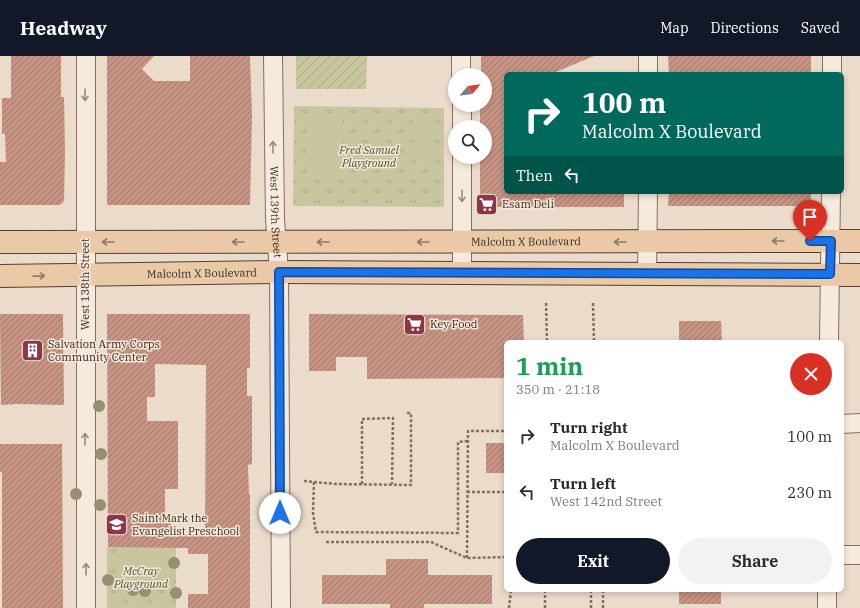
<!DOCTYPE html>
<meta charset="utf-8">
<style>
:root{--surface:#fff;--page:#f2f2f3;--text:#2b2b33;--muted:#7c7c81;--accent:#111827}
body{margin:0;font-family:"IBM Plex Serif",serif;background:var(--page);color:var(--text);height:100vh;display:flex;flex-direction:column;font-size:15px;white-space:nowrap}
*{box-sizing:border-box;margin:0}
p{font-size:13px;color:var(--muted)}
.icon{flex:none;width:22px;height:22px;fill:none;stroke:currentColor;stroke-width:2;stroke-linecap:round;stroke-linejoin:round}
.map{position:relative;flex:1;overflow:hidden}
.sheet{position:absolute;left:504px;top:284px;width:340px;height:252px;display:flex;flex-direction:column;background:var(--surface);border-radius:6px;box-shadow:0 2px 6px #0003}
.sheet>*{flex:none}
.hud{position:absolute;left:504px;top:16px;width:340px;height:122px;border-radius:6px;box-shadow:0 2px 6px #0003;background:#00695c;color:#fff;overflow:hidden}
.needle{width:26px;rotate:61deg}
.buttons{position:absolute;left:448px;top:12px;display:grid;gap:8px}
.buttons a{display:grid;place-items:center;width:44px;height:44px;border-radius:50%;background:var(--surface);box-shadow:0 2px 6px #0003;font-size:20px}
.pin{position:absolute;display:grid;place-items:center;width:34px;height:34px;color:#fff;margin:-41px -17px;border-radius:50% 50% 50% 0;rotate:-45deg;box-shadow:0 0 4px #0007}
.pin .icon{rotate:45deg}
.me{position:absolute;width:44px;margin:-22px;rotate:0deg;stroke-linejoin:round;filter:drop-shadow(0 0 3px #0008)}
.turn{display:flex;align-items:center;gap:14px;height:84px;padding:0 12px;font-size:18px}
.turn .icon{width:52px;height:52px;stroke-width:2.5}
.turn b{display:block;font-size:28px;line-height:34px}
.then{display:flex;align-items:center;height:38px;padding:0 12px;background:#0003;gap:8px;font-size:15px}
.round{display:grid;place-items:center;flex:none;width:42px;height:42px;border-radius:21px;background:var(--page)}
.summary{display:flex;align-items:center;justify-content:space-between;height:68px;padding:0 12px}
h1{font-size:24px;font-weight:800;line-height:30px;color:#1e9e55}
.action{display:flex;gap:8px;margin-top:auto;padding:8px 12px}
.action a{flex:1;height:46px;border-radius:24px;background:var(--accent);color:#fff;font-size:16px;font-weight:800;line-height:46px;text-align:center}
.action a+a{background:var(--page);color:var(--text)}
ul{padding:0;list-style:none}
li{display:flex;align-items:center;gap:12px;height:56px;padding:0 12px}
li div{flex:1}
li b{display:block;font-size:15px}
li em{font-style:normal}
header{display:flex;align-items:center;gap:24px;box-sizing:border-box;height:56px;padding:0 20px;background:var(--accent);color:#fff}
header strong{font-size:19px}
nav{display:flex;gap:22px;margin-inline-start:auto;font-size:14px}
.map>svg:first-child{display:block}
.park{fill:url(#park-tufts)}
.garden{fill:url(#garden-furrows)}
.pitch{fill:#c8c69f}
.building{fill:url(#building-hatch);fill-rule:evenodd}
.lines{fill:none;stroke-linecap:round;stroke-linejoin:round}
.minor-casing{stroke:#866e60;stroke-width:20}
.major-casing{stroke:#553d33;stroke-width:24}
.path{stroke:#866e60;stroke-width:2.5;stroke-dasharray:3 2;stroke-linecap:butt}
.minor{stroke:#f6eadd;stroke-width:18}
.major{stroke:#eac9a6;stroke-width:22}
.tree{fill:#969073}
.oneway{stroke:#978a80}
.oneway2{stroke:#917964}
.route-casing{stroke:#114b97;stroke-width:10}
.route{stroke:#1a73e8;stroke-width:7}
.labels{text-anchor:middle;stroke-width:3;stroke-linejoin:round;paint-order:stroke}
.park-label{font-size:11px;font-style:italic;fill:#50532b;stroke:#f3e7d9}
.poi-label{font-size:11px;fill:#382922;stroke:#f3e7d9;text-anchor:start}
.street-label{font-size:11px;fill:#382922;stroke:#f3e7d9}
</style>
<header>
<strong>Headway</strong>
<nav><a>Map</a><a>Directions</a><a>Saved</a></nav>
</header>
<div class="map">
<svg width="860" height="552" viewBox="0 0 860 552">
<defs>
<pattern id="park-tufts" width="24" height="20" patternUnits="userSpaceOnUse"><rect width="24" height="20" fill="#c8c69f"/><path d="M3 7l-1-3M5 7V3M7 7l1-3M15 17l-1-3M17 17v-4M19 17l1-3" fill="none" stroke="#adaa89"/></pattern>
<pattern id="garden-furrows" width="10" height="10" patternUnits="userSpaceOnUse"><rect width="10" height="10" fill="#c8c69f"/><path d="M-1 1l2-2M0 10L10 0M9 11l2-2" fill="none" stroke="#adaa89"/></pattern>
<pattern id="building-hatch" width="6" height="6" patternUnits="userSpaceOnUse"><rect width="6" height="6" fill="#c59484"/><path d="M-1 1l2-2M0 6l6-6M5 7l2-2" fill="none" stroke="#a1796c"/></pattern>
</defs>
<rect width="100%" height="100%" fill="#ebdbca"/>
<!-- park -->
<g class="park">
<polygon points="294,50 444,52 444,151 293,150"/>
<rect x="107" y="491" width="69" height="61"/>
</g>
<!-- garden -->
<polygon class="garden" points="296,0 367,0 366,33 296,33"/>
<!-- pitch -->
<g class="pitch">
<rect x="306" y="57" width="37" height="60"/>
<polygon points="413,59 433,59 433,98 413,97"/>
<polygon points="118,494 173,494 173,530 119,531"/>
</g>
<!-- building -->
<g class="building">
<polygon points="11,0 61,0 61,41 64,41 65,96 64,145 60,149 0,149 0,106 6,106 5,78 2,78 2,42 11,42"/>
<polygon points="107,0 154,0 142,13 154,25 190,25 190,0 250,0 252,59 250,149 107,149"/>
<polygon points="481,0 594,0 551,18 506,18 506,136 624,136 624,151 480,151 480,101 485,101 485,71 480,71 480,49 485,49 485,19 481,19"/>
<polygon points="668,0 811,0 811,18 669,18"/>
<polygon points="669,136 811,136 811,150 668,150"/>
<polygon points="0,258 63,258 64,349 17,348 1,349"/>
<path d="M107,258H250V312H247V340H252V408L248,409L249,438H250V552H188V538H208V498H188V492L108,491ZM155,308L206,309L205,479H171V465H165V433H178V365H147V341H155Z"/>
<polygon points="309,258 523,259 524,286 506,286 506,322 367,323 367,301 336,301 336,315 309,315"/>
<polygon points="679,265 721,265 722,286 679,286"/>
<rect x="486" y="387" width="20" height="30"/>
<polygon points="0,388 62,388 63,552 2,552 2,416 0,416"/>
<polygon points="386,503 428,503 428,519 492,519 492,548 424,548 424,552 390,552 390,548 322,548 322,519 386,519"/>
<rect x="679" y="534" width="42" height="14"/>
</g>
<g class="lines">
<defs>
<g id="minor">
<polyline points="86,0 86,552"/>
<path id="s1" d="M273,0L275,163L279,216L281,552"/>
<polyline points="461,0 461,19"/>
<polyline points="648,0 648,18"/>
<polyline points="832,18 832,0"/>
<polyline points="462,49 462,71"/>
<polyline points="462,101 462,218"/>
<polyline points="647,218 648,136"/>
<polyline points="829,286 831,136"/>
<polyline points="842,368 860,367"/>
<polyline points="842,499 860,499"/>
<polyline points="827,552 827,534"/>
</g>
<g id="major">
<path id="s2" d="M0,186L860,185"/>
<path id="s3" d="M0,220L279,216L860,219"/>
</g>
</defs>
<!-- minor casing -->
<use href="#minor" class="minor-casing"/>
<!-- major casing -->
<use href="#major" class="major-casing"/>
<!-- path -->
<g class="path">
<polyline points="546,247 547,286"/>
<polyline points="593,247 594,286"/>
<polyline points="304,425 336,428 411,429 411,357 405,357"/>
<polyline points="314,426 313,457 316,476 458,477 458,386 468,385"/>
<polyline points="362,428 362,363 393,362 392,428"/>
<polyline points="467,436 506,436"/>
<polyline points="326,486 431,486 467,502 506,501"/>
<polyline points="467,502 468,375 506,375"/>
<polyline points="545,534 545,552"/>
<polyline points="591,534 591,552"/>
<polyline points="509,552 511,534"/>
<polyline points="603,552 603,534"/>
</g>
<!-- minor -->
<use href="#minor" class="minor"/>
<!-- major -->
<use href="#major" class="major"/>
</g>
<!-- trees -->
<g class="tree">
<circle cx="99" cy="350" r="6"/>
<circle cx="101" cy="398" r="6"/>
<circle cx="76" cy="438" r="6"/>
<circle cx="100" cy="449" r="6"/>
<circle cx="174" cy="507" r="6"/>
<circle cx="108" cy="524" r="6"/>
<circle cx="133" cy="534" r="6"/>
<circle cx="145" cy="535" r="6"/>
<circle cx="176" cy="537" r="6"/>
</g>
<!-- one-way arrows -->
<defs><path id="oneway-shaft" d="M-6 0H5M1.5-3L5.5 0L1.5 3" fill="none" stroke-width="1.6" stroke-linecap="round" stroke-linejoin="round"/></defs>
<g class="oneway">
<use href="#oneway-shaft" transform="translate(85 39) rotate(90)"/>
<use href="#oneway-shaft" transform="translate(273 91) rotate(-91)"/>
<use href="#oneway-shaft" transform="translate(462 140) rotate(90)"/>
<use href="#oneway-shaft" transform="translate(85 383) rotate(-90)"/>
<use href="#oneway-shaft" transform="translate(86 513) rotate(-90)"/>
</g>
<g class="oneway2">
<use href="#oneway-shaft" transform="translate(778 185) rotate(180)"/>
<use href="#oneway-shaft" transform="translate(108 186) rotate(180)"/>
<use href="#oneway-shaft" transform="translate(238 186) rotate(180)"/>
<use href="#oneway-shaft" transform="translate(323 186) rotate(180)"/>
<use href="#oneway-shaft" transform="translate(423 186) rotate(180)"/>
<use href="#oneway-shaft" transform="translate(620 186) rotate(180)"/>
<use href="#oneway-shaft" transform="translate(39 220) rotate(-1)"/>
</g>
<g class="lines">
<defs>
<polyline id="route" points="280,457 279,216 830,218 831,185 810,185"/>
</defs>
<!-- route casing -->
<use href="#route" class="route-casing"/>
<!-- route -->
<use href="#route" class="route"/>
</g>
<!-- icons -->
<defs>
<symbol id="supermarket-square" viewBox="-11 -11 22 22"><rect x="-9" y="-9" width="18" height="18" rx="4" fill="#903546" stroke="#f3e7d9"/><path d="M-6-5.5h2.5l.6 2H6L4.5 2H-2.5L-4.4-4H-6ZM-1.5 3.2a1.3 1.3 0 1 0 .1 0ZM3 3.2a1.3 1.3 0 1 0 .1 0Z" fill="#fff"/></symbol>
<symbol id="building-square" viewBox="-11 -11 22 22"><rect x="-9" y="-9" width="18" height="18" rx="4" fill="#903546" stroke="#f3e7d9"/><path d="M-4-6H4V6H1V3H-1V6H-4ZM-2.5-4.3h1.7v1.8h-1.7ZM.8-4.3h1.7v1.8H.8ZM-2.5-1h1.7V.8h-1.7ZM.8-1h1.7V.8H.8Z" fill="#fff"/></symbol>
<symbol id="school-square" viewBox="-11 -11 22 22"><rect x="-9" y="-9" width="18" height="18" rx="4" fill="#903546" stroke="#f3e7d9"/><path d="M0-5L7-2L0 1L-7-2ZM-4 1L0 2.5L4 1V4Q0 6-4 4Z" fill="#fff"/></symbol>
</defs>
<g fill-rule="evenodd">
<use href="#supermarket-square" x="474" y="136" width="25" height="25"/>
<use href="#supermarket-square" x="402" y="256" width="25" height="25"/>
<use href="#building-square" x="20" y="282" width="25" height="25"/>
<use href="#school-square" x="104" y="456" width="25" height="25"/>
</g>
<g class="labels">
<!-- park labels -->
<g class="park-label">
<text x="369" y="98">Fred Samuel<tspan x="369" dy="13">Playground</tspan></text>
<text x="141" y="519">McCray<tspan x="141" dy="13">Playground</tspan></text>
</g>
<!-- poi labels -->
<g class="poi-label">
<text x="502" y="152">Esam Deli</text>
<text x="430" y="272">Key Food</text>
<text x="48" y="292">Salvation Army Corps<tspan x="48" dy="13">Community Center</tspan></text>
<text x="132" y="466">Saint Mark the<tspan x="132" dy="13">Evangelist Preschool</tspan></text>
</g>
<!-- street labels -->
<g class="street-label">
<text dy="4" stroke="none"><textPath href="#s1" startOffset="156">West 139th Street</textPath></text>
<text dy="4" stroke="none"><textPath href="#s2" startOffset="526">Malcolm X Boulevard</textPath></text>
<text dy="4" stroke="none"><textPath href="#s3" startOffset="202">Malcolm X Boulevard</textPath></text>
<text transform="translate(85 228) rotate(-90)" y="4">West 138th Street</text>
</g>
</g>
</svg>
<div class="buttons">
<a><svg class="needle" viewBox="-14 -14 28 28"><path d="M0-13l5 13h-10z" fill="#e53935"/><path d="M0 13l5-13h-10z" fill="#7c7c81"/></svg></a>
<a><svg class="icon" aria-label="search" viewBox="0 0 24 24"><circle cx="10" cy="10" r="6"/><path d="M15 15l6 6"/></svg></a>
</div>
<div class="pin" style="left:810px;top:185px;background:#d93025"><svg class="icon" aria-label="arrive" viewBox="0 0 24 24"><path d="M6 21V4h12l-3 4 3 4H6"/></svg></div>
<svg class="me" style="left:280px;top:457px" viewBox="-20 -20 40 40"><circle r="19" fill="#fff"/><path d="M0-13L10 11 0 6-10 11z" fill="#1a73e8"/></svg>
<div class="hud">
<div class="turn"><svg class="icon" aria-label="right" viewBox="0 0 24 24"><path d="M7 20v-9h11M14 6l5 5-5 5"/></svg><div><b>100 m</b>Malcolm X Boulevard</div></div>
<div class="then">Then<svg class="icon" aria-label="left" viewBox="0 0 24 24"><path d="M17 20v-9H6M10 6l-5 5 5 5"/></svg></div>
</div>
<section class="sheet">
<div class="summary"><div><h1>1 min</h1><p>350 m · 21:18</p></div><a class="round" style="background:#d93025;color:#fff"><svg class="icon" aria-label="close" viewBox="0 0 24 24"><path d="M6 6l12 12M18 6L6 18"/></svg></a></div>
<ul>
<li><svg class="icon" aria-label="right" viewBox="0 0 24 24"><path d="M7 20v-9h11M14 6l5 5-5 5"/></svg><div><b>Turn right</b><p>Malcolm X Boulevard</p></div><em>100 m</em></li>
<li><svg class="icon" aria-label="left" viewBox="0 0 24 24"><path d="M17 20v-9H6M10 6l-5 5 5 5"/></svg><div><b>Turn left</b><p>West 142nd Street</p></div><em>230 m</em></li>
</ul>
<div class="action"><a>Exit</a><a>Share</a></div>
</section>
</div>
